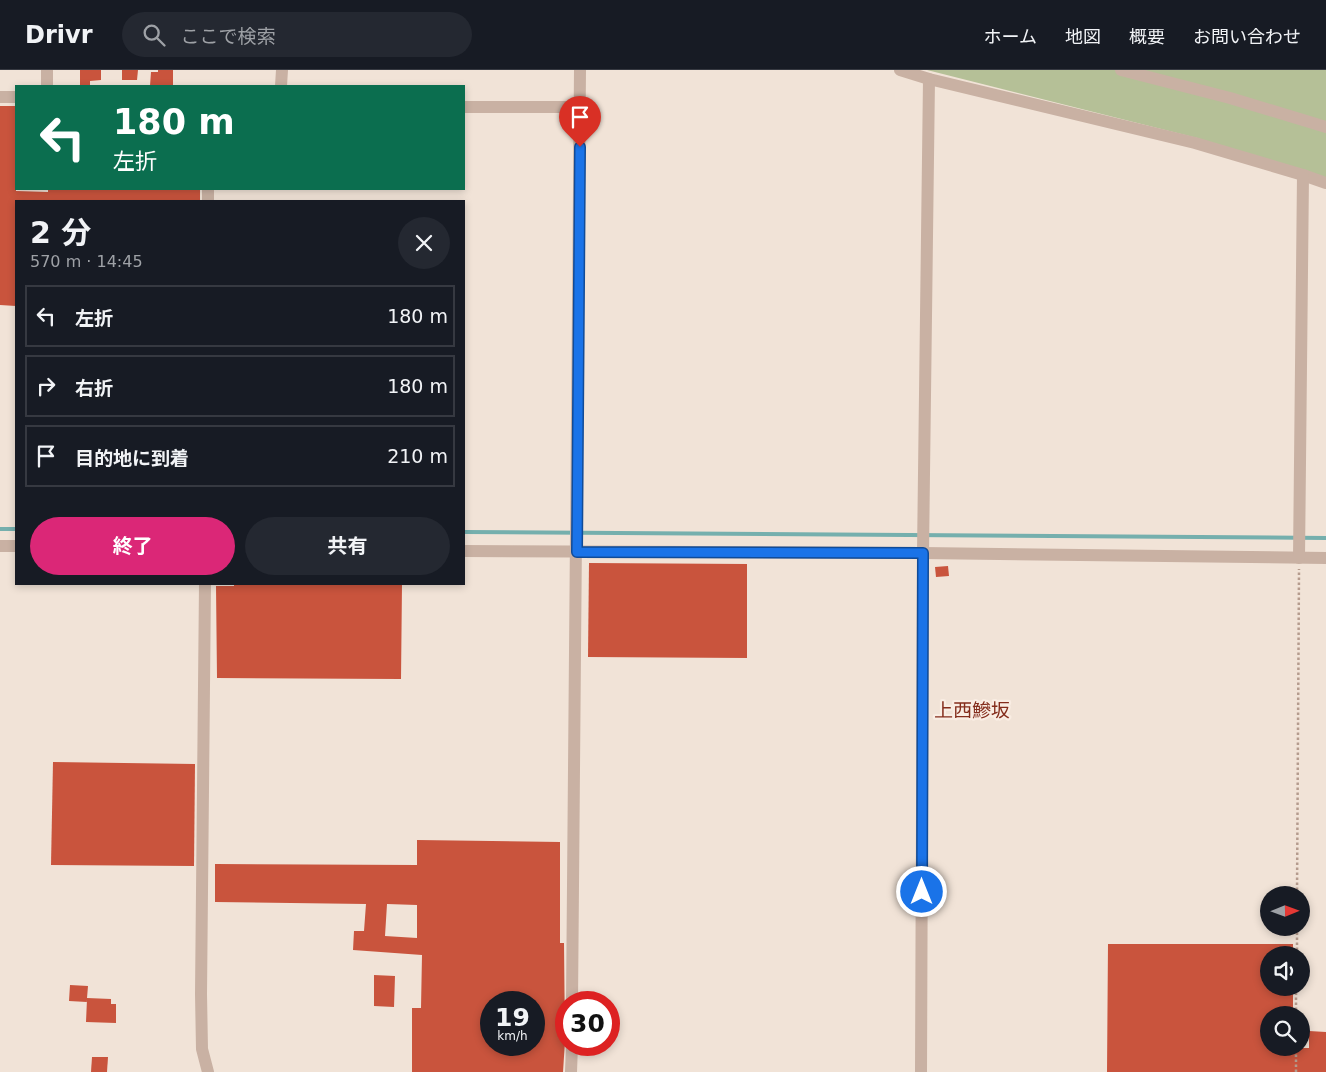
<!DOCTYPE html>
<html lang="ja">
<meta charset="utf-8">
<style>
:root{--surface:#171b24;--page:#242831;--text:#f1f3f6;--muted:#9ea1a6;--line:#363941;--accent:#db2777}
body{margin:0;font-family:"DejaVu Sans","Noto Sans JP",sans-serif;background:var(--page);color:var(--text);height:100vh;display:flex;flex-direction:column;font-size:19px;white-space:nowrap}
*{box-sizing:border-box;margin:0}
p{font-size:16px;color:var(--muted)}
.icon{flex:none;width:28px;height:28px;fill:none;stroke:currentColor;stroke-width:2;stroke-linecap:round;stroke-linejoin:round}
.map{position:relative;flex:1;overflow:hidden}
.panel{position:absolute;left:15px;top:130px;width:450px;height:385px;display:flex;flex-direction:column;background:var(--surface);border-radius:0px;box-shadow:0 2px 8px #0003}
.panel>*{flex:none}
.top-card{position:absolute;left:15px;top:15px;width:450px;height:105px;border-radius:0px;box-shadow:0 2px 8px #0003;background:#0b6e4f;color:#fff;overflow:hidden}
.needle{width:32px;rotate:89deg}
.buttons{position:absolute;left:1260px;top:816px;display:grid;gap:10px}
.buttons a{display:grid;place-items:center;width:50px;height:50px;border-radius:50%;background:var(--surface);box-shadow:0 2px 8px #0003;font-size:25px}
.speed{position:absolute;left:480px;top:921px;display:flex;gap:10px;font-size:25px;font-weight:700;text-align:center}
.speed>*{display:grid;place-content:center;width:65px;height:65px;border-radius:50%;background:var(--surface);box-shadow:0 2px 8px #0003;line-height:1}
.speed small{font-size:12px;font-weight:400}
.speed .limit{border:8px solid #d22;background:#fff;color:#111}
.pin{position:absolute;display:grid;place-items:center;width:42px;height:42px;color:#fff;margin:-51px -21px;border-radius:50% 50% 50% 0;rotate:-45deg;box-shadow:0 0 5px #0007}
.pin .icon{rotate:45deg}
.me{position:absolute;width:55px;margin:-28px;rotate:0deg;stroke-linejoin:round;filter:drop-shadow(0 0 4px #0008)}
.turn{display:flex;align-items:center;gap:18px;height:105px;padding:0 15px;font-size:22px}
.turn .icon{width:65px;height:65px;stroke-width:2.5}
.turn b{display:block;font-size:35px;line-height:42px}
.round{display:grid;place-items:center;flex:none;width:52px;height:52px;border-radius:26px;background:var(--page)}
.headline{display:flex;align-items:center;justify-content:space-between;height:85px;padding:0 15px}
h1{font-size:30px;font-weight:700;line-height:38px}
.cta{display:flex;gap:10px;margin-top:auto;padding:10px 15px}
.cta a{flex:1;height:58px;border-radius:30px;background:var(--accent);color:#fff;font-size:20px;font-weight:700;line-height:58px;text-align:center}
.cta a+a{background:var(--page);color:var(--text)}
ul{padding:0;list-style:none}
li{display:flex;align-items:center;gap:15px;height:62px;margin:0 10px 8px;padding:0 5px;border:2px solid var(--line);border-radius:0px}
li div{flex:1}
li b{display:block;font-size:19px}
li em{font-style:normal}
header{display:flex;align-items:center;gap:30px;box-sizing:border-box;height:70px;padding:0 25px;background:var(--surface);border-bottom:1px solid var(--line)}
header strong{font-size:24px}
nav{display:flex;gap:28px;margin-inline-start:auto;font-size:18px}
.search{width:350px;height:45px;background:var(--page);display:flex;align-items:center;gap:12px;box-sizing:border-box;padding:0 18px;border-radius:28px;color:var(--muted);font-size:19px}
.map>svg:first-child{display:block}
.green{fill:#b5c097}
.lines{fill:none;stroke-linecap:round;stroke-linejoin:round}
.stream{stroke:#75afad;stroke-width:4}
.building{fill:#c9543d;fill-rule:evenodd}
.path{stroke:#b59b8d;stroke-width:2.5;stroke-dasharray:2.5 2.5;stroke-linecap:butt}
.minor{stroke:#c9b1a3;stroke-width:12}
.route-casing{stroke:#114b97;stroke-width:12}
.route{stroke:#1a73e8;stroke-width:9}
.labels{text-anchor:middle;stroke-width:4.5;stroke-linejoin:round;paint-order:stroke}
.quarter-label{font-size:19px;fill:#842d1c;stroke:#f9ede3}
</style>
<header>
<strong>Drivr</strong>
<div class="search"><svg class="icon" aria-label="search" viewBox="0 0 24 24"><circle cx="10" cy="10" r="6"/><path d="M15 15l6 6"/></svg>ここで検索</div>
<nav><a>ホーム</a><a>地図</a><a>概要</a><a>お問い合わせ</a></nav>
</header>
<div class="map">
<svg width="1326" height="1002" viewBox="0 0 1326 1002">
<rect width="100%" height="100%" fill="#f1e3d7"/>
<!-- green -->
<polygon class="green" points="927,0 1326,0 1326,108 1197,68"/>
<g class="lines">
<!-- stream -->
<g class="stream">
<polyline points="0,459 16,459"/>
<polyline points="464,462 1326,468"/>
</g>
</g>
<!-- building -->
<g class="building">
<polygon points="80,0 101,0 101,10 90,11 90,15 80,15"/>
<polygon points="122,0 138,0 137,10 122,10"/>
<polygon points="158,0 173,0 173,16 150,16 151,2 158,2"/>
<polygon points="0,36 16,36 16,121 48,122 48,119 200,119 200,131 16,131 16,236 0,235"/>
<polygon points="589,493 747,494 747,588 588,587"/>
<polygon points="948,496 949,506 936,507 935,497"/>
<polygon points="234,514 402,514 401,609 217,608 216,516 234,516"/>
<polygon points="53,692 195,694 194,796 51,795"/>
<path d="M417,770L560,772V873H564L565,971L563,1002H412V938H421L422,885L353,880L354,861H364L366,834L215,832V794L417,795ZM387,834L417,835V868L385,866ZM491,932H534V975H491Z"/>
<polygon points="1108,874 1293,874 1293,885 1269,885 1269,918 1293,918 1293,945 1269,945 1269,978 1309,978 1309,961 1326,962 1326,1002 1107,1002"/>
<polygon points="374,905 395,906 394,937 374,936"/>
<polygon points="70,915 88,916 87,928 111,929 111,934 116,934 116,953 86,952 87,929 87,932 69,931"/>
<polygon points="92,987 108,987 107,1002 91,1002"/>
</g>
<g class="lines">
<!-- path -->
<g class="path">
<polyline points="1297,825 1299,499"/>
<polyline points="1297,885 1297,858"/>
<polyline points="1296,945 1296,918"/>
<polyline points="1296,1002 1296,978"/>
</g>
<!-- minor -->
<g class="minor">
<polyline points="900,0 929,9 1195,73 1303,105 1326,113"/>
<polyline points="1121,0 1230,28 1326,57"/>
<polyline points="47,16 47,0"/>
<polyline points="281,16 282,0"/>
<polyline points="0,27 16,27"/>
<polyline points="464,37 580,37"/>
<polyline points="208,131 208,119"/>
<polyline points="0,476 16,476"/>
<polyline points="464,481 923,483 1326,488"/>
<polyline points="1299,488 1303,105"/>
<polyline points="205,514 201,924 202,979 208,1002"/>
<polyline points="572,932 580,0"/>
<polyline points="571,1002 572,975"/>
<polyline points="921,1002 923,483 929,9"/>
</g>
</g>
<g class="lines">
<defs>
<polyline id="route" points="580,77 577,482 923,483 922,822"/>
</defs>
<!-- route casing -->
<use href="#route" class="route-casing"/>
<!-- route -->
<use href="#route" class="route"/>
</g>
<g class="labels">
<!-- quarter labels -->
<g class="quarter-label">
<text x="972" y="647">上西鰺坂</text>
</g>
</g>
</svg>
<div class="buttons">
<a><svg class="needle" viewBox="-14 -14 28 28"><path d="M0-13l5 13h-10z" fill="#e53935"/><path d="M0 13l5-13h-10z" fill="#9ea1a6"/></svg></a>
<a><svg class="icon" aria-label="sound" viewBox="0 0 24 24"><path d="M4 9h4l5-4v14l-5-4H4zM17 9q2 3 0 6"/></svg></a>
<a><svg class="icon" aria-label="search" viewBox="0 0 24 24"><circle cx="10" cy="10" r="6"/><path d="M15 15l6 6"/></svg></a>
</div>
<div class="speed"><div>19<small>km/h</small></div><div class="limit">30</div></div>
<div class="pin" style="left:580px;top:77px;background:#d93025"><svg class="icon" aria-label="arrive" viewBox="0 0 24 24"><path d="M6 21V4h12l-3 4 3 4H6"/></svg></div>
<svg class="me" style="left:922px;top:822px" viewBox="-20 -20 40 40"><circle r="17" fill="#1a73e8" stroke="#fff" stroke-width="3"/><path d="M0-11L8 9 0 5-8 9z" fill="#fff"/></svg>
<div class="top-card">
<div class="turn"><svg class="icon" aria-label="left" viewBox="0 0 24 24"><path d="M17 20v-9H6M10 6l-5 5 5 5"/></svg><div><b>180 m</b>左折</div></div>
</div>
<section class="panel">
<div class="headline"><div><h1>2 分</h1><p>570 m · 14:45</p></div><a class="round"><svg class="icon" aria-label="close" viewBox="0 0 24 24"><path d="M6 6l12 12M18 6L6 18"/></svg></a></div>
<ul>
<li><svg class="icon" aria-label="left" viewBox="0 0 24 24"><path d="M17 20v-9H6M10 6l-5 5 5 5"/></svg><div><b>左折</b></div><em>180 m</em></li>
<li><svg class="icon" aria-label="right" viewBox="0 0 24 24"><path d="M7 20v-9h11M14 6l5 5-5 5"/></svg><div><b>右折</b></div><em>180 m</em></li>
<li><svg class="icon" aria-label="arrive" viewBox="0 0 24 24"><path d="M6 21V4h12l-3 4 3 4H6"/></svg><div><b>目的地に到着</b></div><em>210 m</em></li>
</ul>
<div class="cta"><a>終了</a><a>共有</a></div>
</section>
</div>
